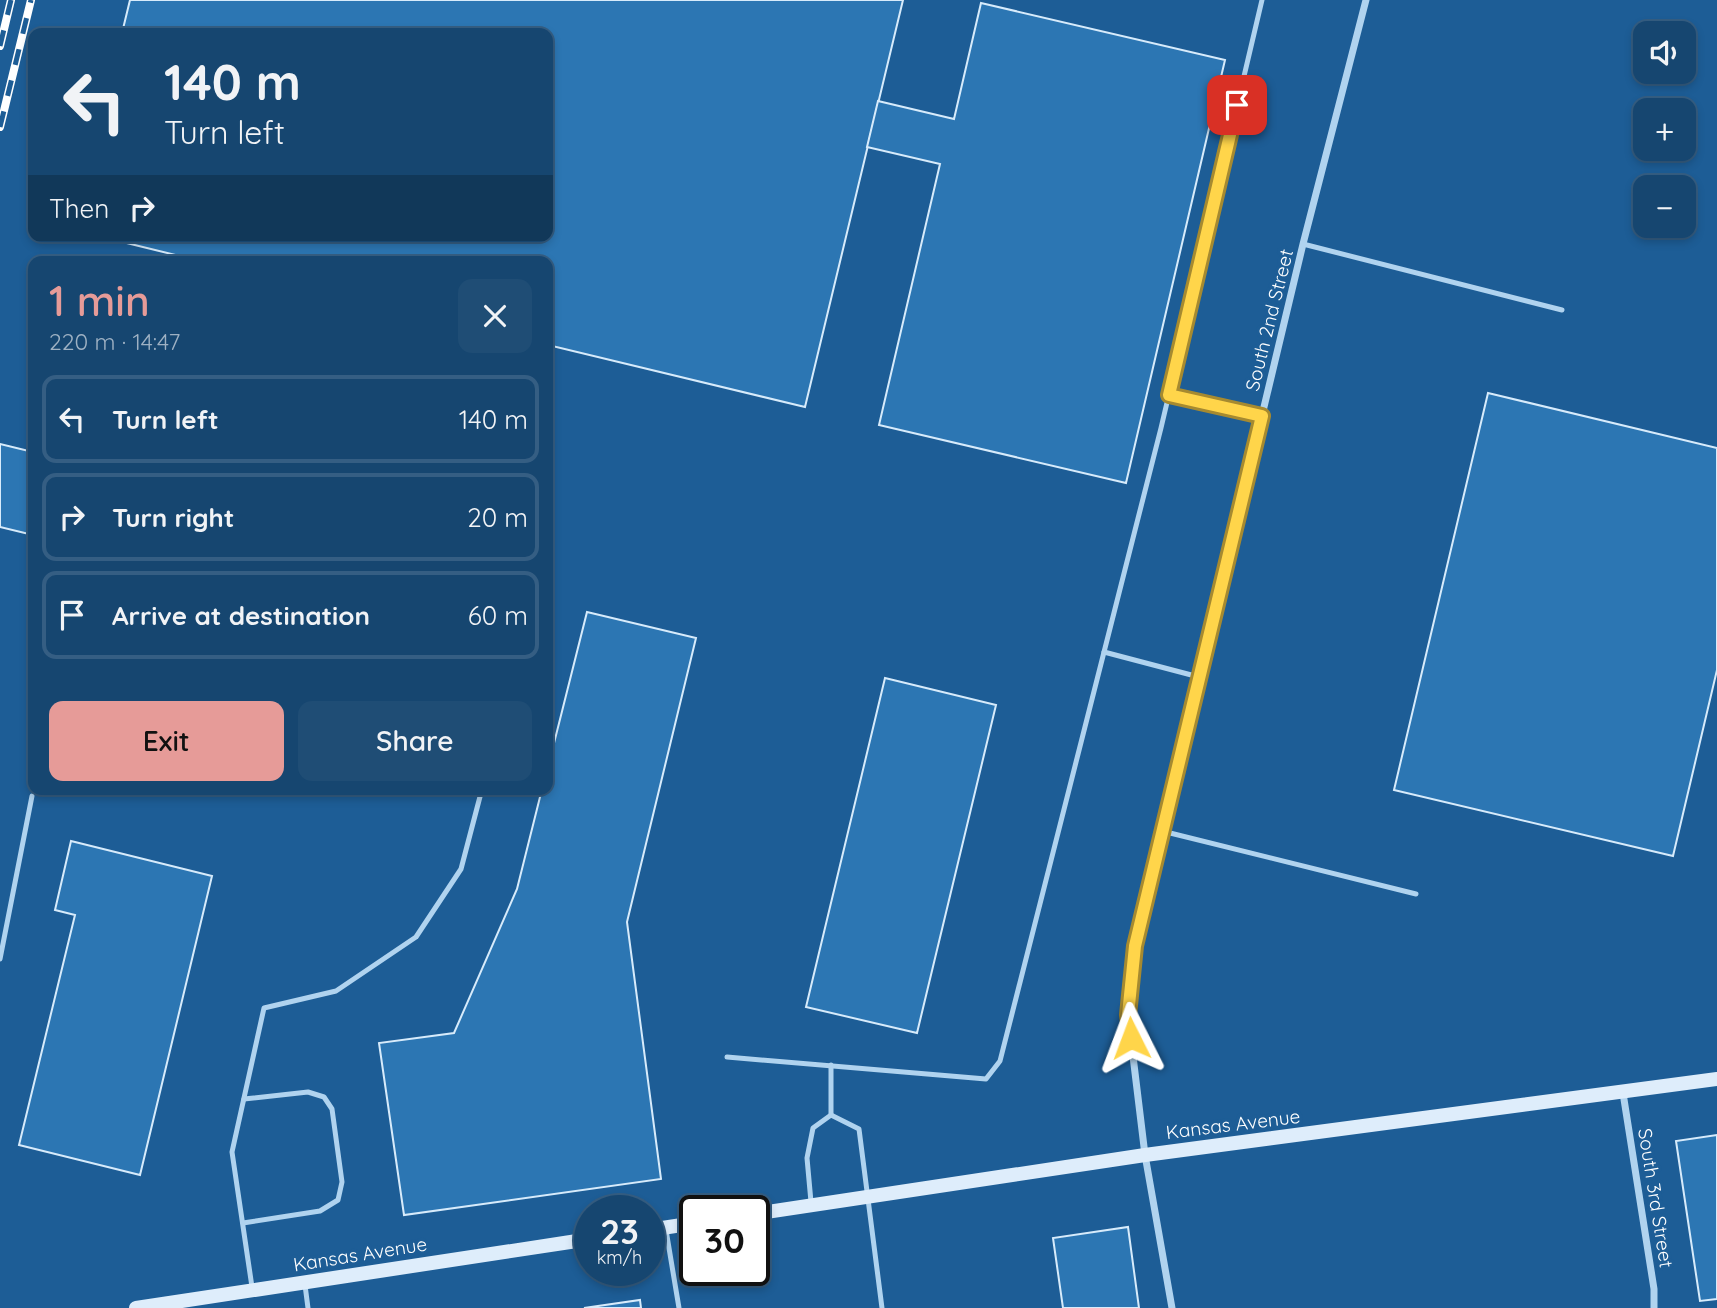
<!DOCTYPE html>
<meta charset="utf-8">
<style>
:root{--surface:#164670;--page:#1f4d75;--text:#f1f3f6;--muted:#9eb1c3;--line:#355e83;--accent:#e69b98}
body{margin:0;font-family:Quicksand,sans-serif;background:var(--page);color:var(--text);height:100vh;display:flex;flex-direction:column;font-size:26px;white-space:nowrap}
*{box-sizing:border-box;margin:0}
p{font-size:23px;color:var(--muted)}
.icon{flex:none;width:38px;height:38px;fill:none;stroke:currentColor;stroke-width:2;stroke-linecap:round;stroke-linejoin:round}
.map{position:relative;flex:1;overflow:hidden}
.panel{position:absolute;left:28px;top:256px;width:525px;height:539px;display:flex;flex-direction:column;background:var(--surface);border-radius:14px;box-shadow:0 4px 10px #0003,0 0 0 2px var(--line)}
.panel>*{flex:none}
.hud{position:absolute;left:28px;top:28px;width:525px;height:214px;border-radius:14px;box-shadow:0 4px 10px #0003,0 0 0 2px var(--line);background:#164670;color:var(--text);overflow:hidden}
.fabs{position:absolute;left:1633px;top:21px;display:grid;gap:14px}
.fabs a{display:grid;place-items:center;width:63px;height:63px;border-radius:14px;background:var(--surface);box-shadow:0 4px 10px #0003,0 0 0 2px var(--line);font-size:35px}
.speed{position:absolute;left:574px;top:1195px;display:flex;gap:14px;font-size:35px;font-weight:700;text-align:center}
.speed>*{display:grid;place-content:center;width:91px;height:91px;border-radius:50%;background:var(--surface);box-shadow:0 4px 10px #0003,0 0 0 2px var(--line);line-height:1}
.speed small{font-size:18px;font-weight:400}
.speed .limit{border:4px solid #111;border-radius:10px;background:#fff;color:#111}
.pin{position:absolute;display:grid;place-items:center;width:60px;height:60px;color:#fff;margin:-30px;border-radius:14px;box-shadow:0 4px 10px #0006}
.me{position:absolute;width:77px;margin:-38px;rotate:357deg;stroke-linejoin:round;filter:drop-shadow(0 0 5px #0008)}
.turn{display:flex;align-items:center;gap:24px;height:147px;padding:0 21px;font-size:32px}
.turn .icon{width:91px;height:91px;stroke-width:2.5}
.turn b{display:block;font-size:49px;line-height:60px}
.then{display:flex;align-items:center;height:66px;padding:0 21px;background:#0003;gap:14px;font-size:26px}
.round{display:grid;place-items:center;flex:none;width:74px;height:74px;border-radius:14px;background:var(--page)}
.overview{display:flex;align-items:center;justify-content:space-between;height:119px;padding:0 21px}
h1{font-size:42px;font-weight:600;line-height:52px;color:var(--accent)}
.primary-button{display:flex;gap:14px;margin-top:auto;padding:14px 21px}
.primary-button a{flex:1;height:80px;border-radius:14px;background:var(--accent);color:#111;font-size:28px;font-weight:600;line-height:80px;text-align:center}
.primary-button a+a{background:var(--page);color:var(--text)}
ul{padding:0;list-style:none}
li{display:flex;align-items:center;gap:21px;height:88px;margin:0 14px 10px;padding:0 7px;border:4px solid var(--line);border-radius:14px}
li div{flex:1}
li b{display:block;font-size:26px}
li em{font-style:normal}
.map>svg:first-child{display:block}
.building{fill:#2c76b3;stroke:#d7ebfb;stroke-width:2}
.lines{fill:none;stroke-linecap:round;stroke-linejoin:round}
.service{stroke:#b0d3ef;stroke-width:5}
.minor{stroke:#b0d3ef;stroke-width:7}
.secondary{stroke:#deedfb;stroke-width:14}
.rail-casing{stroke:#fff;stroke-width:8}
.rail{stroke:#1d5d96;stroke-width:5;stroke-dasharray:16;stroke-linecap:butt}
.route-casing{stroke:#a68a30;stroke-width:18}
.route{stroke:#ffd54a;stroke-width:12}
.labels{text-anchor:middle;stroke-width:7;stroke-linejoin:round;paint-order:stroke}
.street-label{font-size:19px;fill:#fff;stroke:#1d5d96}
</style>
<div class="map">
<svg width="1717" height="1308" viewBox="0 0 1717 1308">
<rect width="100%" height="100%" fill="#1d5d96"/>
<!-- building -->
<g class="building">
<polygon points="130,0 903,0 805,407 548,345 548,261 200,261 98,236 548,236 548,33 122,33"/>
<polygon points="981,3 1225,60 1126,483 879,425 940,164 867,147 878,101 954,119"/>
<polygon points="1488,393 1717,448 1717,670 1673,856 1394,790"/>
<polygon points="0,444 33,452 33,535 0,527"/>
<polygon points="587,612 696,638 627,922 661,1179 404,1215 379,1043 454,1033 517,889 542,789 548,789 548,767"/>
<polygon points="885,678 996,705 917,1033 806,1007"/>
<polygon points="71,841 212,876 140,1175 19,1145 75,915 55,910"/>
<polygon points="1717,1135 1717,1299 1700,1301 1676,1141"/>
<polygon points="1128,1227 1139,1308 1063,1308 1053,1238"/>
<polygon points="640,1300 641,1308 584,1308"/>
</g>
<g class="lines">
<!-- service -->
<g class="service">
<polyline points="1303,244 1562,310"/>
<polyline points="1169,395 1262,416"/>
<polyline points="1104,652 1199,677"/>
<polyline points="1162,831 1416,894"/>
<polyline points="0,959 32,796"/>
<polyline points="727,1057 986,1079 1000,1061 1161,428 1262,0"/>
<polyline points="831,1065 831,1115"/>
<polyline points="811,1202 807,1158 813,1128 831,1115 859,1129 882,1308"/>
<polyline points="243,1223 320,1211 338,1200 342,1182 332,1109 324,1097 308,1092 244,1099"/>
<polyline points="666,1230 679,1308"/>
<polyline points="305,1285 308,1308"/>
<polyline points="252,1287 232,1152 264,1008 336,991 416,937 461,869 482,789"/>
</g>
<!-- minor -->
<g class="minor">
<polyline points="1623,1093 1654,1289 1654,1308"/>
<polyline points="1172,1308 1145,1155 1128,1015 1135,946 1303,244 1366,0"/>
</g>
<!-- secondary -->
<g class="secondary">
<polyline points="754,1214 1145,1155 1717,1079"/>
<polyline points="649,1230 695,1223"/>
<polyline points="136,1308 590,1239"/>
</g>
<defs>
<g id="rail">
<polyline points="0,46 11,0"/>
<polyline points="0,127 31,0"/>
</g>
</defs>
<!-- rail casing -->
<use href="#rail" class="rail-casing"/>
<!-- rail -->
<use href="#rail" class="rail"/>
</g>
<g class="lines">
<defs>
<polyline id="route" points="1131,1038 1128,1015 1135,946 1262,416 1169,395 1237,105"/>
</defs>
<!-- route casing -->
<use href="#route" class="route-casing"/>
<!-- route -->
<use href="#route" class="route"/>
</g>
<g class="labels">
<!-- street labels -->
<g class="street-label">
<text transform="translate(1269 320) rotate(-76)" y="7">South 2nd Street</text>
<text transform="translate(1233 1124) rotate(-7)" y="7">Kansas Avenue</text>
<text transform="translate(1656 1198) rotate(81)" y="7">South 3rd Street</text>
<text transform="translate(360 1254) rotate(-9)" y="7">Kansas Avenue</text>
</g>
</g>
</svg>
<div class="fabs">
<a><svg class="icon" aria-label="sound" viewBox="0 0 24 24"><path d="M4 9h4l5-4v14l-5-4H4zM17 9q2 3 0 6"/></svg></a>
<a>+</a>
<a>−</a>
</div>
<div class="speed"><div>23<small>km/h</small></div><div class="limit">30</div></div>
<div class="pin" style="left:1237px;top:105px;background:#d93025"><svg class="icon" aria-label="arrive" viewBox="0 0 24 24"><path d="M6 21V4h12l-3 4 3 4H6"/></svg></div>
<svg class="me" style="left:1131px;top:1038px" viewBox="-20 -20 40 40"><path d="M0-17L14 15 0 8-14 15z" fill="#ffd54a" stroke="#fff" stroke-width="4"/></svg>
<div class="hud">
<div class="turn"><svg class="icon" aria-label="left" viewBox="0 0 24 24"><path d="M17 20v-9H6M10 6l-5 5 5 5"/></svg><div><b>140 m</b>Turn left</div></div>
<div class="then">Then<svg class="icon" aria-label="right" viewBox="0 0 24 24"><path d="M7 20v-9h11M14 6l5 5-5 5"/></svg></div>
</div>
<section class="panel">
<div class="overview"><div><h1>1 min</h1><p>220 m · 14:47</p></div><a class="round"><svg class="icon" aria-label="close" viewBox="0 0 24 24"><path d="M6 6l12 12M18 6L6 18"/></svg></a></div>
<ul>
<li><svg class="icon" aria-label="left" viewBox="0 0 24 24"><path d="M17 20v-9H6M10 6l-5 5 5 5"/></svg><div><b>Turn left</b></div><em>140 m</em></li>
<li><svg class="icon" aria-label="right" viewBox="0 0 24 24"><path d="M7 20v-9h11M14 6l5 5-5 5"/></svg><div><b>Turn right</b></div><em>20 m</em></li>
<li><svg class="icon" aria-label="arrive" viewBox="0 0 24 24"><path d="M6 21V4h12l-3 4 3 4H6"/></svg><div><b>Arrive at destination</b></div><em>60 m</em></li>
</ul>
<div class="primary-button"><a>Exit</a><a>Share</a></div>
</section>
</div>
